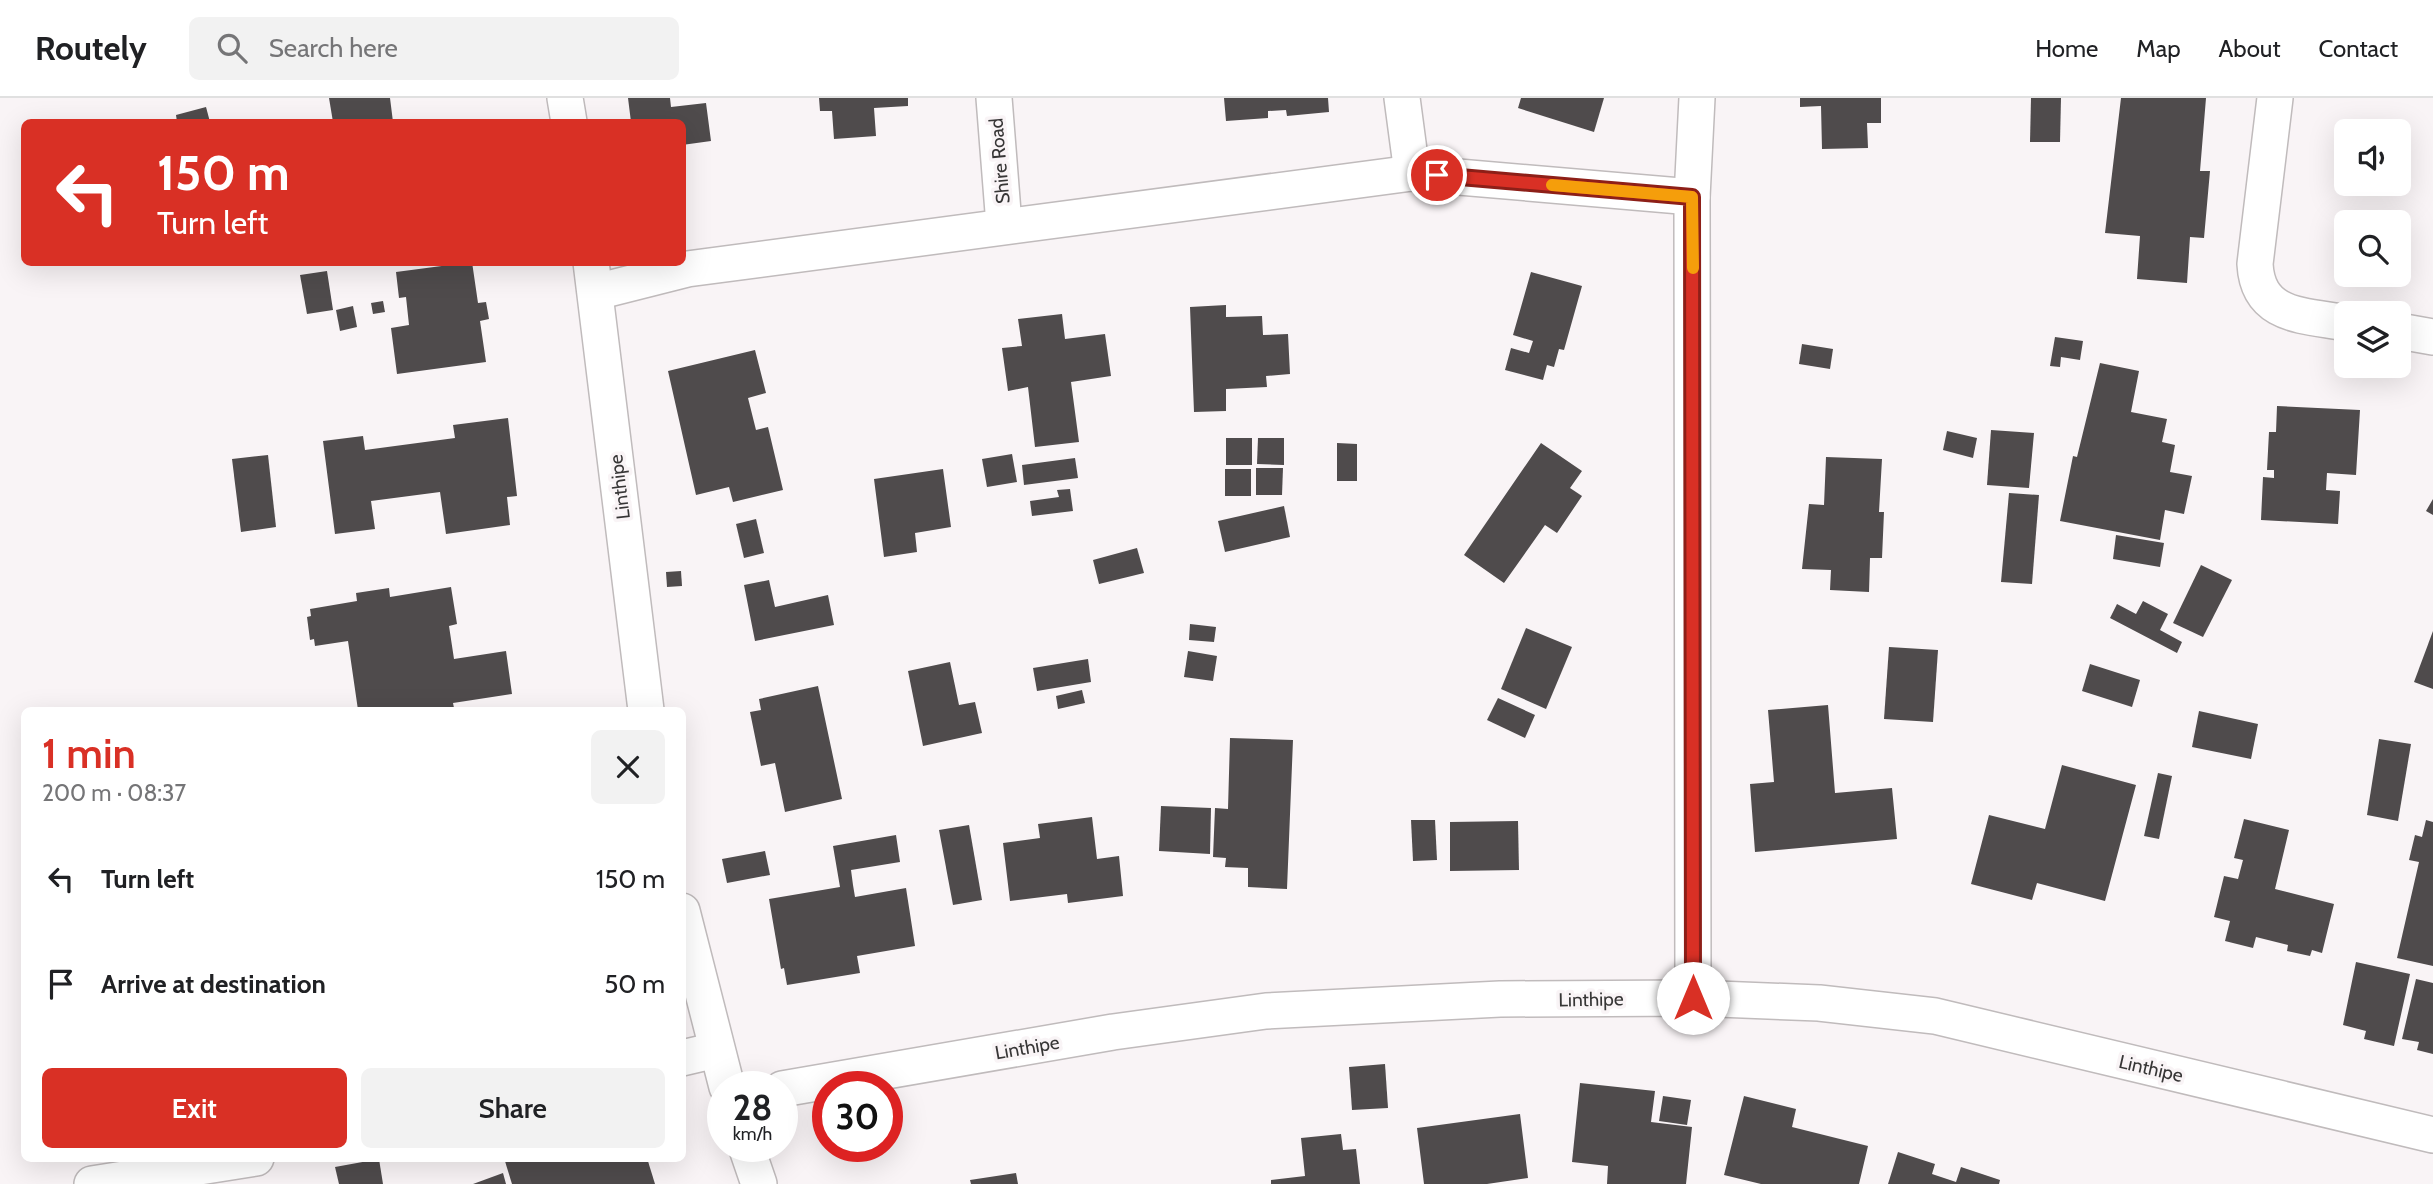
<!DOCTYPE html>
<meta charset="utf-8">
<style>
:root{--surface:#fff;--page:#f2f2f2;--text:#202124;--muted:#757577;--line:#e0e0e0;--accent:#d93025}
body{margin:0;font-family:Cabin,sans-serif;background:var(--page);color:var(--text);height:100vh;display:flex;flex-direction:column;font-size:26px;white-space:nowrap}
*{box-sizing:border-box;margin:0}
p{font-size:23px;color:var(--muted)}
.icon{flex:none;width:38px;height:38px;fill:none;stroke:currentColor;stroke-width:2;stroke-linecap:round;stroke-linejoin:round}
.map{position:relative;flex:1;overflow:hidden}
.side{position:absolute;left:21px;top:609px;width:665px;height:455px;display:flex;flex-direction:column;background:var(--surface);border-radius:10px;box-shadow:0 7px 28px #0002}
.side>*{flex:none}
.hud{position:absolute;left:21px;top:21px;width:665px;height:147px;border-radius:10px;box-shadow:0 7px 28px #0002;background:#d93025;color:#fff;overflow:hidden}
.fabs{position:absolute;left:2334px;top:21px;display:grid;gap:14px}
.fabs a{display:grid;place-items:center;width:77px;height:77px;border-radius:10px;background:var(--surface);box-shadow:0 7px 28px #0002;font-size:35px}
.speed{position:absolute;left:707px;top:973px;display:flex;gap:14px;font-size:35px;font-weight:700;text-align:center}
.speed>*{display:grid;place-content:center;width:91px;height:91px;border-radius:50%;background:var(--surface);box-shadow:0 7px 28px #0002;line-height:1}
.speed small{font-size:18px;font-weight:400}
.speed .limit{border:10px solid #d22;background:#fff;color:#111}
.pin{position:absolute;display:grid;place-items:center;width:60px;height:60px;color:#fff;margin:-30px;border:4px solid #fff;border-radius:50%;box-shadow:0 2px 7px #0007}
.me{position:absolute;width:77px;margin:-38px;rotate:0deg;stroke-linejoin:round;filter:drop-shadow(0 0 5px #0008)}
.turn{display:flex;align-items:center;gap:24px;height:147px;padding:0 21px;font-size:32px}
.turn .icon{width:91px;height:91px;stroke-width:2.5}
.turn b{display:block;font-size:49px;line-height:60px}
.round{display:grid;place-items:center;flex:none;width:74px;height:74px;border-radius:10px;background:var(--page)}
.headline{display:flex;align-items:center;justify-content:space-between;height:119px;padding:0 21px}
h1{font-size:42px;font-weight:600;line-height:52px;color:var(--accent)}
.button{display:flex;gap:14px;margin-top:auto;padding:14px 21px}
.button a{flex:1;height:80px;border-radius:10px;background:var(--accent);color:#fff;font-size:28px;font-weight:600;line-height:80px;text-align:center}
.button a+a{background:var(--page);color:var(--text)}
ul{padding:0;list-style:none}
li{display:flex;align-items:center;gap:21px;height:105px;padding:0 21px}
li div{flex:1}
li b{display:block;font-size:26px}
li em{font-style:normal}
header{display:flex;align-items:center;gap:42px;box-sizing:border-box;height:98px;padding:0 35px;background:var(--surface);border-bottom:2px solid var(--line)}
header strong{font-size:33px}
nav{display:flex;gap:38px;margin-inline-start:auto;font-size:24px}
.search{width:490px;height:63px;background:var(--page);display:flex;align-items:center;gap:18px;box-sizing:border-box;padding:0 24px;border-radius:10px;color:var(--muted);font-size:26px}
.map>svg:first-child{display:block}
.building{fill:#4f4b4c}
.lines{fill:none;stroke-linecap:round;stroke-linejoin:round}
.street-casing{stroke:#c0bbbc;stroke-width:38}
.street{stroke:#fff;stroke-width:35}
.route-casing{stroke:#8d1f18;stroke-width:18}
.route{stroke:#d93025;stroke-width:12}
.slow{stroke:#f59e0b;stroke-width:12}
.labels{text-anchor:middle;stroke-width:7;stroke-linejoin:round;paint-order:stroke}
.street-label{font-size:19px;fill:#373636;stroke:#f9f4f6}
</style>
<header>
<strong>Routely</strong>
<div class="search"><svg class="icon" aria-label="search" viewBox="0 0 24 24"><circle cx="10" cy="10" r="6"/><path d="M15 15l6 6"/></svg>Search here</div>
<nav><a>Home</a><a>Map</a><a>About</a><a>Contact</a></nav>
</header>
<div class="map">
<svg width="2433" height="1086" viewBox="0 0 2433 1086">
<rect width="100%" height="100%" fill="#f9f4f6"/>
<!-- building -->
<g class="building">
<polygon points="329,0 390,0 393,24 333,24"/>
<polygon points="628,0 670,0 671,9 706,5 711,43 682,47 682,24 631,24"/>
<polygon points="819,0 908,0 908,8 874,10 876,38 834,41 832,13 820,13"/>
<polygon points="1224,0 1328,0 1329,14 1287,18 1286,12 1268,13 1268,20 1226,23"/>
<polygon points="1521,0 1604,0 1594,34 1518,10"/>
<polygon points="1800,0 1881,0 1881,25 1867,25 1868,50 1822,51 1821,8 1800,9"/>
<polygon points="2031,0 2061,0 2060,44 2030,44"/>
<polygon points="2121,0 2206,0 2200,73 2210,73 2204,140 2190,139 2187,185 2137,181 2140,138 2105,135"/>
<polygon points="206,9 210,24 177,24 176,17"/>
<polygon points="472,164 478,205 486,204 489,221 480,223 486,264 397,276 391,230 409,227 406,199 399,200 396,174"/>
<polygon points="327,173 333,212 307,216 300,177"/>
<polygon points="1531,174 1582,188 1564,252 1559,251 1554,269 1547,267 1543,282 1505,272 1511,250 1529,255 1533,243 1513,237"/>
<polygon points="383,203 385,214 373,216 371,205"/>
<polygon points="1226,207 1226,219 1262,218 1263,237 1288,236 1290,276 1266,278 1267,289 1226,291 1226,313 1194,314 1190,209"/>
<polygon points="353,208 357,229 340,233 336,212"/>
<polygon points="1062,216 1065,241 1105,236 1111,278 1071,284 1079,344 1035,349 1028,289 1008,293 1002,250 1022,248 1018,221"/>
<polygon points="2055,239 2083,243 2080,262 2061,259 2060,269 2050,268"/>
<polygon points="1802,246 1833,251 1830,271 1799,266"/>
<polygon points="755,252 766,295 748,300 756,332 768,329 783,392 733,404 729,389 696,397 668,273"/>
<polygon points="2100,265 2139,273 2131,314 2167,321 2162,344 2175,347 2170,374 2192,378 2184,416 2165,412 2160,442 2060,423 2073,358 2077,359"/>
<polygon points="2277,308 2360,312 2356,377 2327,375 2326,392 2340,393 2338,426 2261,422 2263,379 2274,380 2274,372 2267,372 2269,334 2276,334"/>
<polygon points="508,320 517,398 507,399 510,427 446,436 440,394 371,403 375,431 335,436 323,343 363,338 365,352 455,340 453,327"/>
<polygon points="1991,332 2034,335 2029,390 1987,387"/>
<polygon points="1947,333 1977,340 1973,360 1943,352"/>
<rect x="1226" y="340" width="26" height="27"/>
<polygon points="1258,340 1284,340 1284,367 1257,366"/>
<polygon points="1337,345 1357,346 1357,383 1337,383"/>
<polygon points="1541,345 1582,373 1570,390 1582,398 1557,435 1545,427 1504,485 1464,457"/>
<polygon points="1012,356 1017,384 987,389 982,361"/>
<polygon points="268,357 276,429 241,434 232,361"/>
<polygon points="1826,359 1882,361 1879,414 1884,414 1882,460 1870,460 1869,494 1830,492 1831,472 1802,471 1809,406 1824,407"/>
<polygon points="1075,360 1078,380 1024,387 1022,367"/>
<polygon points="1256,370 1283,370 1282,397 1256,397"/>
<polygon points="943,371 951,429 915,435 917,454 884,459 874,381"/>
<rect x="1225" y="371" width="26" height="27"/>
<polygon points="1070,391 1073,413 1032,418 1030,403 1059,399 1057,392"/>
<polygon points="2009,395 2039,397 2032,486 2001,484"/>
<polygon points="2433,401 2433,417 2426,413"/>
<polygon points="1284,408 1290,439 1225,454 1218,423"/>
<polygon points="756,421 764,455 744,460 736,426"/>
<polygon points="2116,437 2164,445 2160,469 2113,461"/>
<polygon points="1137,450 1144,475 1099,486 1093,462"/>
<polygon points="2201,467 2232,482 2203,539 2173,525"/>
<polygon points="681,473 682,488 667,489 666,474"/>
<polygon points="769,482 775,509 828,497 834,527 755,543 744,487"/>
<polygon points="451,489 457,526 449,528 454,561 506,553 512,596 453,605 454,610 435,612 358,612 348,543 315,548 314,541 310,542 307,519 311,518 310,511 357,503 356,495 389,490 390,499"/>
<polygon points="2143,503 2168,516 2160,532 2182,544 2177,555 2110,520 2117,506 2136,516"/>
<polygon points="1190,526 1216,529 1214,544 1189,542"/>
<polygon points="1526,530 1572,549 1546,611 1501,591"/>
<polygon points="2433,533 2433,591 2414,584"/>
<polygon points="1889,549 1938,552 1933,624 1884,621"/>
<polygon points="1188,553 1217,558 1213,583 1184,579"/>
<polygon points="1088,561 1091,584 1037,593 1033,570"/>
<polygon points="950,564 959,607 975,604 982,635 923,648 908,573"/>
<polygon points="2090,566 2140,582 2132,609 2082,593"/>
<polygon points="818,588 842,701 785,714 775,665 761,668 750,614 761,612 759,601"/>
<polygon points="1082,592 1085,605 1058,611 1056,598"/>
<polygon points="1498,600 1535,617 1525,640 1487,622"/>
<polygon points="1828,607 1835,695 1892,690 1897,741 1755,754 1750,686 1774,684 1768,612"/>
<polygon points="2199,613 2258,626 2251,661 2192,649"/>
<polygon points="1230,640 1293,642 1287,791 1248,789 1248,770 1225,769 1226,760 1213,759 1215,710 1228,711"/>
<polygon points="2379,641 2411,646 2398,723 2367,717"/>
<polygon points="2062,667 2136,687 2105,803 2037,785 2032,802 1971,786 1989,717 2045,731"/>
<polygon points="2158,675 2172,678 2159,741 2144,738"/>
<polygon points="1161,708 1211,710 1210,756 1159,753"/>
<polygon points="1092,719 1097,761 1119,758 1123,798 1068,805 1067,796 1010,803 1003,745 1040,740 1038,726"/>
<polygon points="2244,721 2289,732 2275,791 2334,806 2322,855 2312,852 2310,858 2287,853 2288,847 2256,839 2253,850 2225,843 2230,823 2214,819 2224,778 2238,781 2243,762 2234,760"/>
<polygon points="1411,722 1435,722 1437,762 1413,763"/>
<polygon points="2426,722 2433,724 2433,868 2397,860 2419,764 2409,762 2415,737 2422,739"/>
<polygon points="1518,723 1519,772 1450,773 1450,724"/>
<polygon points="969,727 982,802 953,807 939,732"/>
<polygon points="896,737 900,764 851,772 853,787 855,799 906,790 915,848 857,858 860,875 787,887 784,870 781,871 769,801 840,789 833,748"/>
<polygon points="765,753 770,777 727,785 722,761"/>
<polygon points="2356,864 2410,876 2394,948 2364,941 2366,933 2343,927"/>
<polygon points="2416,881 2433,885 2433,956 2417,952 2419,944 2402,941"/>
<polygon points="1385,966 1388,1010 1352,1012 1349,969"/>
<polygon points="1580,985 1655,993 1651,1024 1692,1029 1686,1086 1607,1086 1608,1068 1572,1064"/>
<polygon points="1663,998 1691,1002 1687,1027 1659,1023"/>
<polygon points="1744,998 1796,1011 1792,1029 1868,1048 1859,1086 1761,1086 1724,1077"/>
<polygon points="1520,1016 1528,1080 1487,1086 1424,1086 1417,1030"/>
<polygon points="1341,1036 1343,1052 1356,1051 1360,1086 1271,1086 1271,1082 1305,1078 1301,1040"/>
<polygon points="1898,1054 1935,1066 1932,1076 1956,1084 1961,1069 2000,1082 1999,1086 1888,1086"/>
<polygon points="504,1060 647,1060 655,1086 512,1086"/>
<polygon points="379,1061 383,1086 339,1086 335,1069"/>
<polygon points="503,1075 506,1086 473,1086"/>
<polygon points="1016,1075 1018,1086 971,1086 970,1082"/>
</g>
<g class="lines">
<defs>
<g id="street">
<polyline points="565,0 569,24"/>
<polyline points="994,0 1004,127"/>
<polyline points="1402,0 1412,75"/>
<path d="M2275,0L2255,166C2258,220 2304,217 2347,225"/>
<polyline points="591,164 646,612"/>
<polyline points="596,194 687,171 1412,75 1692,99"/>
<polyline points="2399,233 2433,239"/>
<polyline points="682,813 727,989"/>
<polyline points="1693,900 1692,99 1697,0"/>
<polyline points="682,960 716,952"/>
<polyline points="782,991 1113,934 1266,913 1500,901 1693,900 1819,905 1935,918 2433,1037"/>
<polyline points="746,1048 759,1086"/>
<polyline points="92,1086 256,1060"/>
</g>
</defs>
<!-- street casing -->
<use href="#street" class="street-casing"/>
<!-- street -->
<use href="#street" class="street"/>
</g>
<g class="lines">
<defs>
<polyline id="route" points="1437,77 1692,99 1693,900"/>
</defs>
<!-- route casing -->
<use href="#route" class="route-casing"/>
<!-- route -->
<use href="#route" class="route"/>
<!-- slow -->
<polyline class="slow" points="1552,87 1692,99 1693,170"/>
</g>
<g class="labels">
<!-- street labels -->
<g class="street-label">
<text transform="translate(999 63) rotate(-95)" y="7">Shire Road</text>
<text transform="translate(619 389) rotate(-97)" y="7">Linthipe</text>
<text transform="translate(1591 901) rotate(-1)" y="7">Linthipe</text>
<text transform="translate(1027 949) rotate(-10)" y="7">Linthipe</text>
<text transform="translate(2151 970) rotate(13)" y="7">Linthipe</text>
</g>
</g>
</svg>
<div class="fabs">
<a><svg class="icon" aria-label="sound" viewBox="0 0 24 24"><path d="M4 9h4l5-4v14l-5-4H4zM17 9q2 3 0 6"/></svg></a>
<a><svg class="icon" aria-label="search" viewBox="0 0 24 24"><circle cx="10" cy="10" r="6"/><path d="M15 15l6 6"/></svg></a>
<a><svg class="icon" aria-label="layers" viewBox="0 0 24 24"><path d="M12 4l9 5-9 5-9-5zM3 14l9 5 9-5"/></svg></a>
</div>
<div class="speed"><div>28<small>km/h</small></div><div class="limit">30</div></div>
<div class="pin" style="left:1437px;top:77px;background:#d93025"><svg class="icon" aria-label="arrive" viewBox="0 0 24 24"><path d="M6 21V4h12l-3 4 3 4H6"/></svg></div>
<svg class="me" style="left:1693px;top:900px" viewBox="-20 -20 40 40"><circle r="19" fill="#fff"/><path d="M0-13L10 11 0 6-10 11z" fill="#d93025"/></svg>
<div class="hud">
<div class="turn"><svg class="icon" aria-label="left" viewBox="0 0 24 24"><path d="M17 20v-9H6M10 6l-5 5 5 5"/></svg><div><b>150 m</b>Turn left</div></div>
</div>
<section class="side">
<div class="headline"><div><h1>1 min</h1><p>200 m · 08:37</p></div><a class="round"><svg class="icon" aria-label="close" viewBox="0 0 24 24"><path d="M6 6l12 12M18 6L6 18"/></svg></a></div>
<ul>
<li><svg class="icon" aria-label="left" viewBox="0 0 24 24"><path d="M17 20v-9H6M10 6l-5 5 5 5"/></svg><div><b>Turn left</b></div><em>150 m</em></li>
<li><svg class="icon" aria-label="arrive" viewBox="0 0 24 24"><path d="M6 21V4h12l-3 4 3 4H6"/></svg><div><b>Arrive at destination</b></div><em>50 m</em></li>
</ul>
<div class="button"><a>Exit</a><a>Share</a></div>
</section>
</div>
